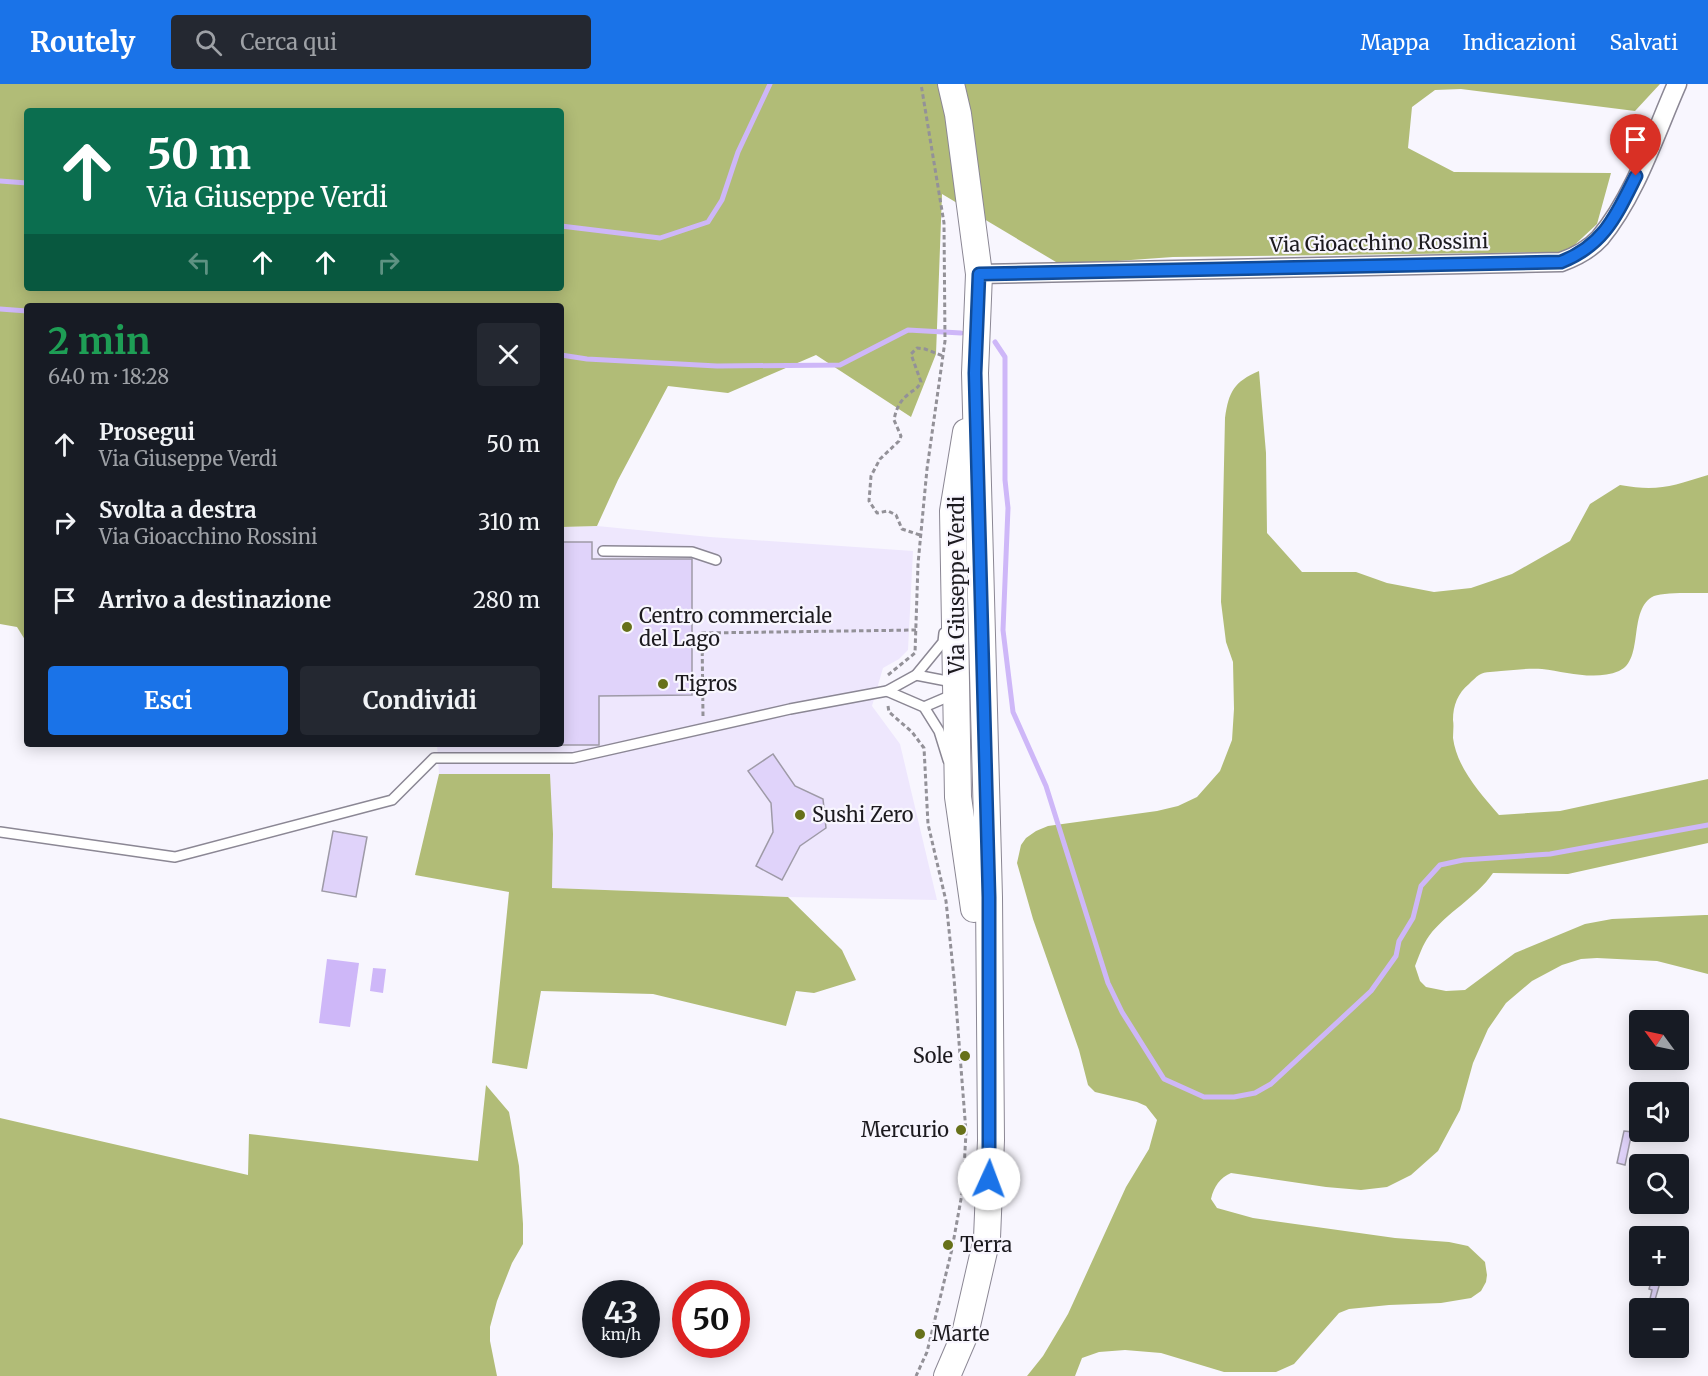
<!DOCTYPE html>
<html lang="it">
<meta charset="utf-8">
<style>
:root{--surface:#171b24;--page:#242831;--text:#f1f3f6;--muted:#9ea1a6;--accent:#1a73e8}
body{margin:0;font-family:Merriweather,serif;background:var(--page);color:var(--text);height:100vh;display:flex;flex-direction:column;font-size:22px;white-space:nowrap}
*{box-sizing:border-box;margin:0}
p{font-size:20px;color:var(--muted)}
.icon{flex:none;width:33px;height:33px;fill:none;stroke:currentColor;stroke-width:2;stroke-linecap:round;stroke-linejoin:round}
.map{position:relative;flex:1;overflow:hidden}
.side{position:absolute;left:24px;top:219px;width:540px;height:444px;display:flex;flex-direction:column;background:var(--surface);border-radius:6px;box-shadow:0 3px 15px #0003}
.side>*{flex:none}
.top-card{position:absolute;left:24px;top:24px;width:540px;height:183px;border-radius:6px;box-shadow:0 3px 15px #0003;background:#0b6e4f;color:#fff;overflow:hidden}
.needle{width:39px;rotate:303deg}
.fabs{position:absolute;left:1629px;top:926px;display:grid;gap:12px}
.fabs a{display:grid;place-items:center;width:60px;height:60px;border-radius:6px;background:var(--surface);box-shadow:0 3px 15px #0003;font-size:30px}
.speed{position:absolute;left:582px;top:1196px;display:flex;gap:12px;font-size:30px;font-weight:700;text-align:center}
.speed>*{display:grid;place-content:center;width:78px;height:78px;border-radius:50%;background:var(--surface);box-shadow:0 3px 15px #0003;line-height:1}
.speed small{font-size:15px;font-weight:400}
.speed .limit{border:9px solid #d22;background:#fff;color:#111}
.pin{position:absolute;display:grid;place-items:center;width:51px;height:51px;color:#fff;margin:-62px -26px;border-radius:50% 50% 50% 0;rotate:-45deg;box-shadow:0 0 6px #0007}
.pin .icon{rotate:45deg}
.me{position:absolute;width:66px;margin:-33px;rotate:2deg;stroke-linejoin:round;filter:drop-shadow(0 0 4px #0008)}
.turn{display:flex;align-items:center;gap:21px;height:126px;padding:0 24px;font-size:27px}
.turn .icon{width:78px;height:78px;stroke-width:2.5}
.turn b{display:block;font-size:42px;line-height:51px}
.lanes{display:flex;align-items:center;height:57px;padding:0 24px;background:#0003;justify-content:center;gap:30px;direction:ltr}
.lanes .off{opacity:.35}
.round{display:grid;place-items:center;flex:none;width:63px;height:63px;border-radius:6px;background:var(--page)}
.headline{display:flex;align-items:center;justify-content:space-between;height:102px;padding:0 24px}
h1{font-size:36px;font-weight:700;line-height:45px;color:#1e9e55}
.cta{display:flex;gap:12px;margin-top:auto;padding:12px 24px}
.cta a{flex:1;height:69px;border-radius:6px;background:var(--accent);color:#fff;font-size:24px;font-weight:700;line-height:69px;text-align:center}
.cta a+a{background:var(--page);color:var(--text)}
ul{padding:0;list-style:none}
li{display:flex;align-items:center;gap:18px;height:78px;padding:0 24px}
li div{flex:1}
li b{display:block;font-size:22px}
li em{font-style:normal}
header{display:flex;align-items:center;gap:36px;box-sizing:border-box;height:84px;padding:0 30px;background:var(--accent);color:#fff}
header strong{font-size:28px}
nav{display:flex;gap:33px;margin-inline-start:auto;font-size:21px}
.search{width:420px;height:54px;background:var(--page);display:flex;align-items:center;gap:15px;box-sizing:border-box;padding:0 21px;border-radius:6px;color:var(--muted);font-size:22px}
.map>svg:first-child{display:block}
.built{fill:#eee7fd}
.forest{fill:#b1bc77;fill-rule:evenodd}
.water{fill:#ceb7f8}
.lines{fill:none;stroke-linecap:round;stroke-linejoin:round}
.stream{stroke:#ceb7f8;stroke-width:5}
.building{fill:#e0d3fa;stroke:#9e9aa7;stroke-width:1.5}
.lane-casing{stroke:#8b8794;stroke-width:12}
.street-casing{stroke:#8b8794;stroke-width:21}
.secondary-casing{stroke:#8b8794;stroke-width:28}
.path{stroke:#939198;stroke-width:3;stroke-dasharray:4.5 3;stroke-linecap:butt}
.lane{stroke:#fff;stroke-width:9}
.street{stroke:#fff;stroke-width:18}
.secondary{stroke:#fff;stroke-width:26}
.route-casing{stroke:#114b97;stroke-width:15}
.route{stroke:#1a73e8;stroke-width:10}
.poi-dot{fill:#67711a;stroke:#f8f6fe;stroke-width:2}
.labels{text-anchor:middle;stroke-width:4.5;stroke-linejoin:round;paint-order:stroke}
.street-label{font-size:20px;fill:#1c1a1f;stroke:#f8f6fe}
.poi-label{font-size:20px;fill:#1c1a1f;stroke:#f8f6fe;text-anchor:start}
</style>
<header>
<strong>Routely</strong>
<div class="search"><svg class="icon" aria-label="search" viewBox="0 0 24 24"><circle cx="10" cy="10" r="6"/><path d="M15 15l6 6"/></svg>Cerca qui</div>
<nav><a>Mappa</a><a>Indicazioni</a><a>Salvati</a></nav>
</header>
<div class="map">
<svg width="1708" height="1292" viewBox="0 0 1708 1292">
<rect width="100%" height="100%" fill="#f8f6fe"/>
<!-- built -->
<polygon class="built" points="597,442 710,453 913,467 908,566 899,575 883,584 872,622 900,660 937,816 788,813 552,804 550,690 439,690 437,660 561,660 561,443"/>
<!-- forest -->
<g class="forest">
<path d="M0,0H1660L1635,27L1461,5L1435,6L1412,23L1408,64L1454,88L1611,89L1597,140L1567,168L1173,173L1061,181L942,110L936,270L911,333L816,271L728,309L668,302L618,396L597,442L561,443V222H27V559L17,543L0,540ZM27,27H561V204H27Z"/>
<path d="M1259,287L1266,369L1267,449L1302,488H1356L1387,499L1434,508L1471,504L1512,490L1570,457L1590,420L1620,401C1658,408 1672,402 1708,391V509C1695,509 1664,508 1654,512C1627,525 1645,576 1619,587C1595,597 1566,588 1542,585C1529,584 1515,586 1501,587C1495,588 1485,587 1479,591C1476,593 1472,597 1469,600C1458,609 1453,621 1453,636C1454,642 1453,648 1453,654C1457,684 1480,709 1499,731L1560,727L1708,695V759L1568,790L1493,789C1476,814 1447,828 1429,852C1423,860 1419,872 1415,882L1420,897L1426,903L1446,907L1465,906L1515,869L1585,840L1612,835L1705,831H1708V890L1657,877L1597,874L1581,875L1562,881L1532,897L1506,919L1488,945L1473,979L1460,1026L1438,1067L1411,1091L1387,1103L1361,1106L1326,1103L1231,1089C1220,1094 1214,1102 1211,1115L1217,1124L1253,1134L1395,1154L1449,1158L1468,1162L1485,1178L1487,1191L1486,1198L1481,1207L1471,1214L1441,1219L1389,1221L1349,1225L1339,1229L1294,1280L1276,1288H1224L1161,1269L1125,1266L1099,1268L1082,1274L1075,1292H1027L1043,1272L1068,1230L1126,1103L1149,1065L1157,1036L1146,1022L1137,1018L1095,1008L1088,1001L1079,966L1033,835L1017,779L1021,761L1026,754L1036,747L1048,742L1157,727L1178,722L1197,713L1220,687L1232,656L1234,625L1233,578L1226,558L1221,518L1225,334C1229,307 1234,298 1259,287Z"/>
<polygon points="439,690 550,690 553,750 552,804 788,813 842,866 856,896 814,909 796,907 786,942 653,910 541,907 527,985 492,979 509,808 415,791"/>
<polygon points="486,1001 509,1028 519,1082 523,1140 523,1160 512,1179 497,1217 490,1243 490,1257 497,1292 0,1292 0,1034 248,1091 249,1050 478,1077"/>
</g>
<!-- water -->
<g class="water">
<polygon points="327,875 359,879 350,943 319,939"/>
<polygon points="373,884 386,885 383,909 370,907"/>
</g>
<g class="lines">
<!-- stream -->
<g class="stream">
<polyline points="0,97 27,99"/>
<polyline points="561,142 660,154 708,138 722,116 738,68 770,0"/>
<polyline points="0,225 27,227"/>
<polyline points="995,258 1005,273 1005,396 1008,424 1003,546 1013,628 1046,702 1108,899 1122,928 1164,995 1204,1013 1234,1013 1255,1009 1271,1000 1371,907 1396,872 1399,857 1413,834 1421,802 1440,781 1463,776 1550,770 1708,741"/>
<polyline points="561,271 587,275 717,282 840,281 908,246 961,249"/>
</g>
</g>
<!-- building -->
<g class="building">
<polygon points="561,458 592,458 592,475 692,475 692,611 599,612 599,661 554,661 561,660"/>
<polygon points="773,670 795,702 823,715 826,744 800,762 782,796 756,782 773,748 771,719 748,687"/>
<polygon points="333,747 367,753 356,813 322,807"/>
<polygon points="1624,1047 1632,1048 1625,1081 1617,1079"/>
<polygon points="1653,1191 1662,1192 1655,1216 1650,1215 1652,1206 1649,1205"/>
</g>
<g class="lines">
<defs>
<g id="lane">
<polyline points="603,467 692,468 716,476"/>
<polyline points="916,591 947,597 953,603"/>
<polyline points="887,607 924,623 939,647 948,676"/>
<polyline points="924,623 952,611"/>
<polyline points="0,748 175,773 392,716 434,674 573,674 790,625 887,607 916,591 943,558 944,549"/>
</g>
<path id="street" d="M979,190L1561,178C1575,173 1589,166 1600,154C1635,112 1655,50 1677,0"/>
<g id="secondary">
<polyline points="966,348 953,427 958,713 974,825"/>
<polyline points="947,1292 965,1250 987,1154 991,1056 989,813 975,289 979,190 958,30 951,0"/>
</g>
</defs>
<!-- lane casing -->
<use href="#lane" class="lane-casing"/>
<!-- street casing -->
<use href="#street" class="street-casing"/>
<!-- secondary casing -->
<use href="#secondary" class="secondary-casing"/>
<!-- path -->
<g class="path">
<path d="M920,451L902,445L896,431L888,427L877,429L869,417L871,392L880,375L899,357L901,352L894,336C896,325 900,316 910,309C915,305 917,305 921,298L911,270L917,264L925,265L943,272"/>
<polyline points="888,591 915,569 918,480 927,385 945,257 944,139 921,0"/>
<polyline points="888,622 889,628 912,648 924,664 928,740 946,817 954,894 966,1048 963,1104 952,1165 927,1268 916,1292"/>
<polyline points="703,632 702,549 917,546"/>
</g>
<!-- lane -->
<use href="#lane" class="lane"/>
<!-- street -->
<use href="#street" class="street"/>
<!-- secondary -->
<use href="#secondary" class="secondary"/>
</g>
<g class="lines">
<defs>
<path id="route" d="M989,1095V813L975,289L979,190L1561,178C1604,161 1616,132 1636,92"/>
</defs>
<!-- route casing -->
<use href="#route" class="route-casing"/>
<!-- route -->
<use href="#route" class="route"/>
</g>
<!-- markers -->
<g class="poi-dot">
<circle cx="627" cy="543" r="6"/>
<circle cx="663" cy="600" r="6"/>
<circle cx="800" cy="731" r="6"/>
<circle cx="965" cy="972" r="6"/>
<circle cx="961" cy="1046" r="6"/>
<circle cx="948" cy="1161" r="6"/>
<circle cx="920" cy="1250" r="6"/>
</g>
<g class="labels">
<!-- street labels -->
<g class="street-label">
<text transform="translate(1379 159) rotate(-1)" y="7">Via Gioacchino Rossini</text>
<text transform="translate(957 501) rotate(-90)" y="7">Via Giuseppe Verdi</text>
</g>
<!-- poi labels -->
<g class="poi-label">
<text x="639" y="539">Centro commerciale<tspan x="639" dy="23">del Lago</tspan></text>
<text x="675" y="607">Tigros</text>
<text x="812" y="738">Sushi Zero</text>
<text x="953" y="979" text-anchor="end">Sole</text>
<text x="949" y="1053" text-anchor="end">Mercurio</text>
<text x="960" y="1168">Terra</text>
<text x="932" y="1257">Marte</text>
</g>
</g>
</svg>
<div class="fabs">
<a><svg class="needle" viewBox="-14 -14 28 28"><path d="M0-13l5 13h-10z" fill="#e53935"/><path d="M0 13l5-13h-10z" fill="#9ea1a6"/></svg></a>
<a><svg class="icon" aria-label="sound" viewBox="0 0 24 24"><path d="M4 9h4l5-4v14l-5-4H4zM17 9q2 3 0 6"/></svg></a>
<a><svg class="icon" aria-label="search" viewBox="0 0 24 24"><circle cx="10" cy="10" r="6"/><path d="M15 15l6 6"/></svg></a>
<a>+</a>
<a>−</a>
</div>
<div class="speed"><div>43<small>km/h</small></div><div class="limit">50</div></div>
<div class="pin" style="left:1636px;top:92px;background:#d93025"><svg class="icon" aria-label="arrive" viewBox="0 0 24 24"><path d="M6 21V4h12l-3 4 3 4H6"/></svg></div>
<svg class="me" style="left:989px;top:1095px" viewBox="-20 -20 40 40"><circle r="19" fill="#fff"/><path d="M0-13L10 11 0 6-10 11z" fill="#1a73e8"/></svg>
<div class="top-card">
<div class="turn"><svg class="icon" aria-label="ahead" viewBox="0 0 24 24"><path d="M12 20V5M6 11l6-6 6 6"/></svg><div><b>50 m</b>Via Giuseppe Verdi</div></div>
<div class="lanes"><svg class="icon off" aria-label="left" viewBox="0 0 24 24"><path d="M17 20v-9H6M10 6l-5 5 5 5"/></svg><svg class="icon" aria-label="ahead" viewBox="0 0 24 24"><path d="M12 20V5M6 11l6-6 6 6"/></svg><svg class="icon" aria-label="ahead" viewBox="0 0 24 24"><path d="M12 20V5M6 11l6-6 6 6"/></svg><svg class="icon off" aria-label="right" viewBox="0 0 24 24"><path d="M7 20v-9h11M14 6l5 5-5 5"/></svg></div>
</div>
<section class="side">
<div class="headline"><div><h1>2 min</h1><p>640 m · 18:28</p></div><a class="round"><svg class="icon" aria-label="close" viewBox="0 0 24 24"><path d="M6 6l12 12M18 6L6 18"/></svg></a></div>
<ul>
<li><svg class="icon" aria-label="ahead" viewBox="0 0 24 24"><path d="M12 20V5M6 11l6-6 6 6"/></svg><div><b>Prosegui</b><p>Via Giuseppe Verdi</p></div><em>50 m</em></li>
<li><svg class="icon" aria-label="right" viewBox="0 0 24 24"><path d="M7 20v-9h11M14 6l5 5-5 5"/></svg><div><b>Svolta a destra</b><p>Via Gioacchino Rossini</p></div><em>310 m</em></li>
<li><svg class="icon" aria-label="arrive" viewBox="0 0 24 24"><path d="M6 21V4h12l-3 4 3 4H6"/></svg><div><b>Arrivo a destinazione</b></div><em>280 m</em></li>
</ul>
<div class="cta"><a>Esci</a><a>Condividi</a></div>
</section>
</div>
